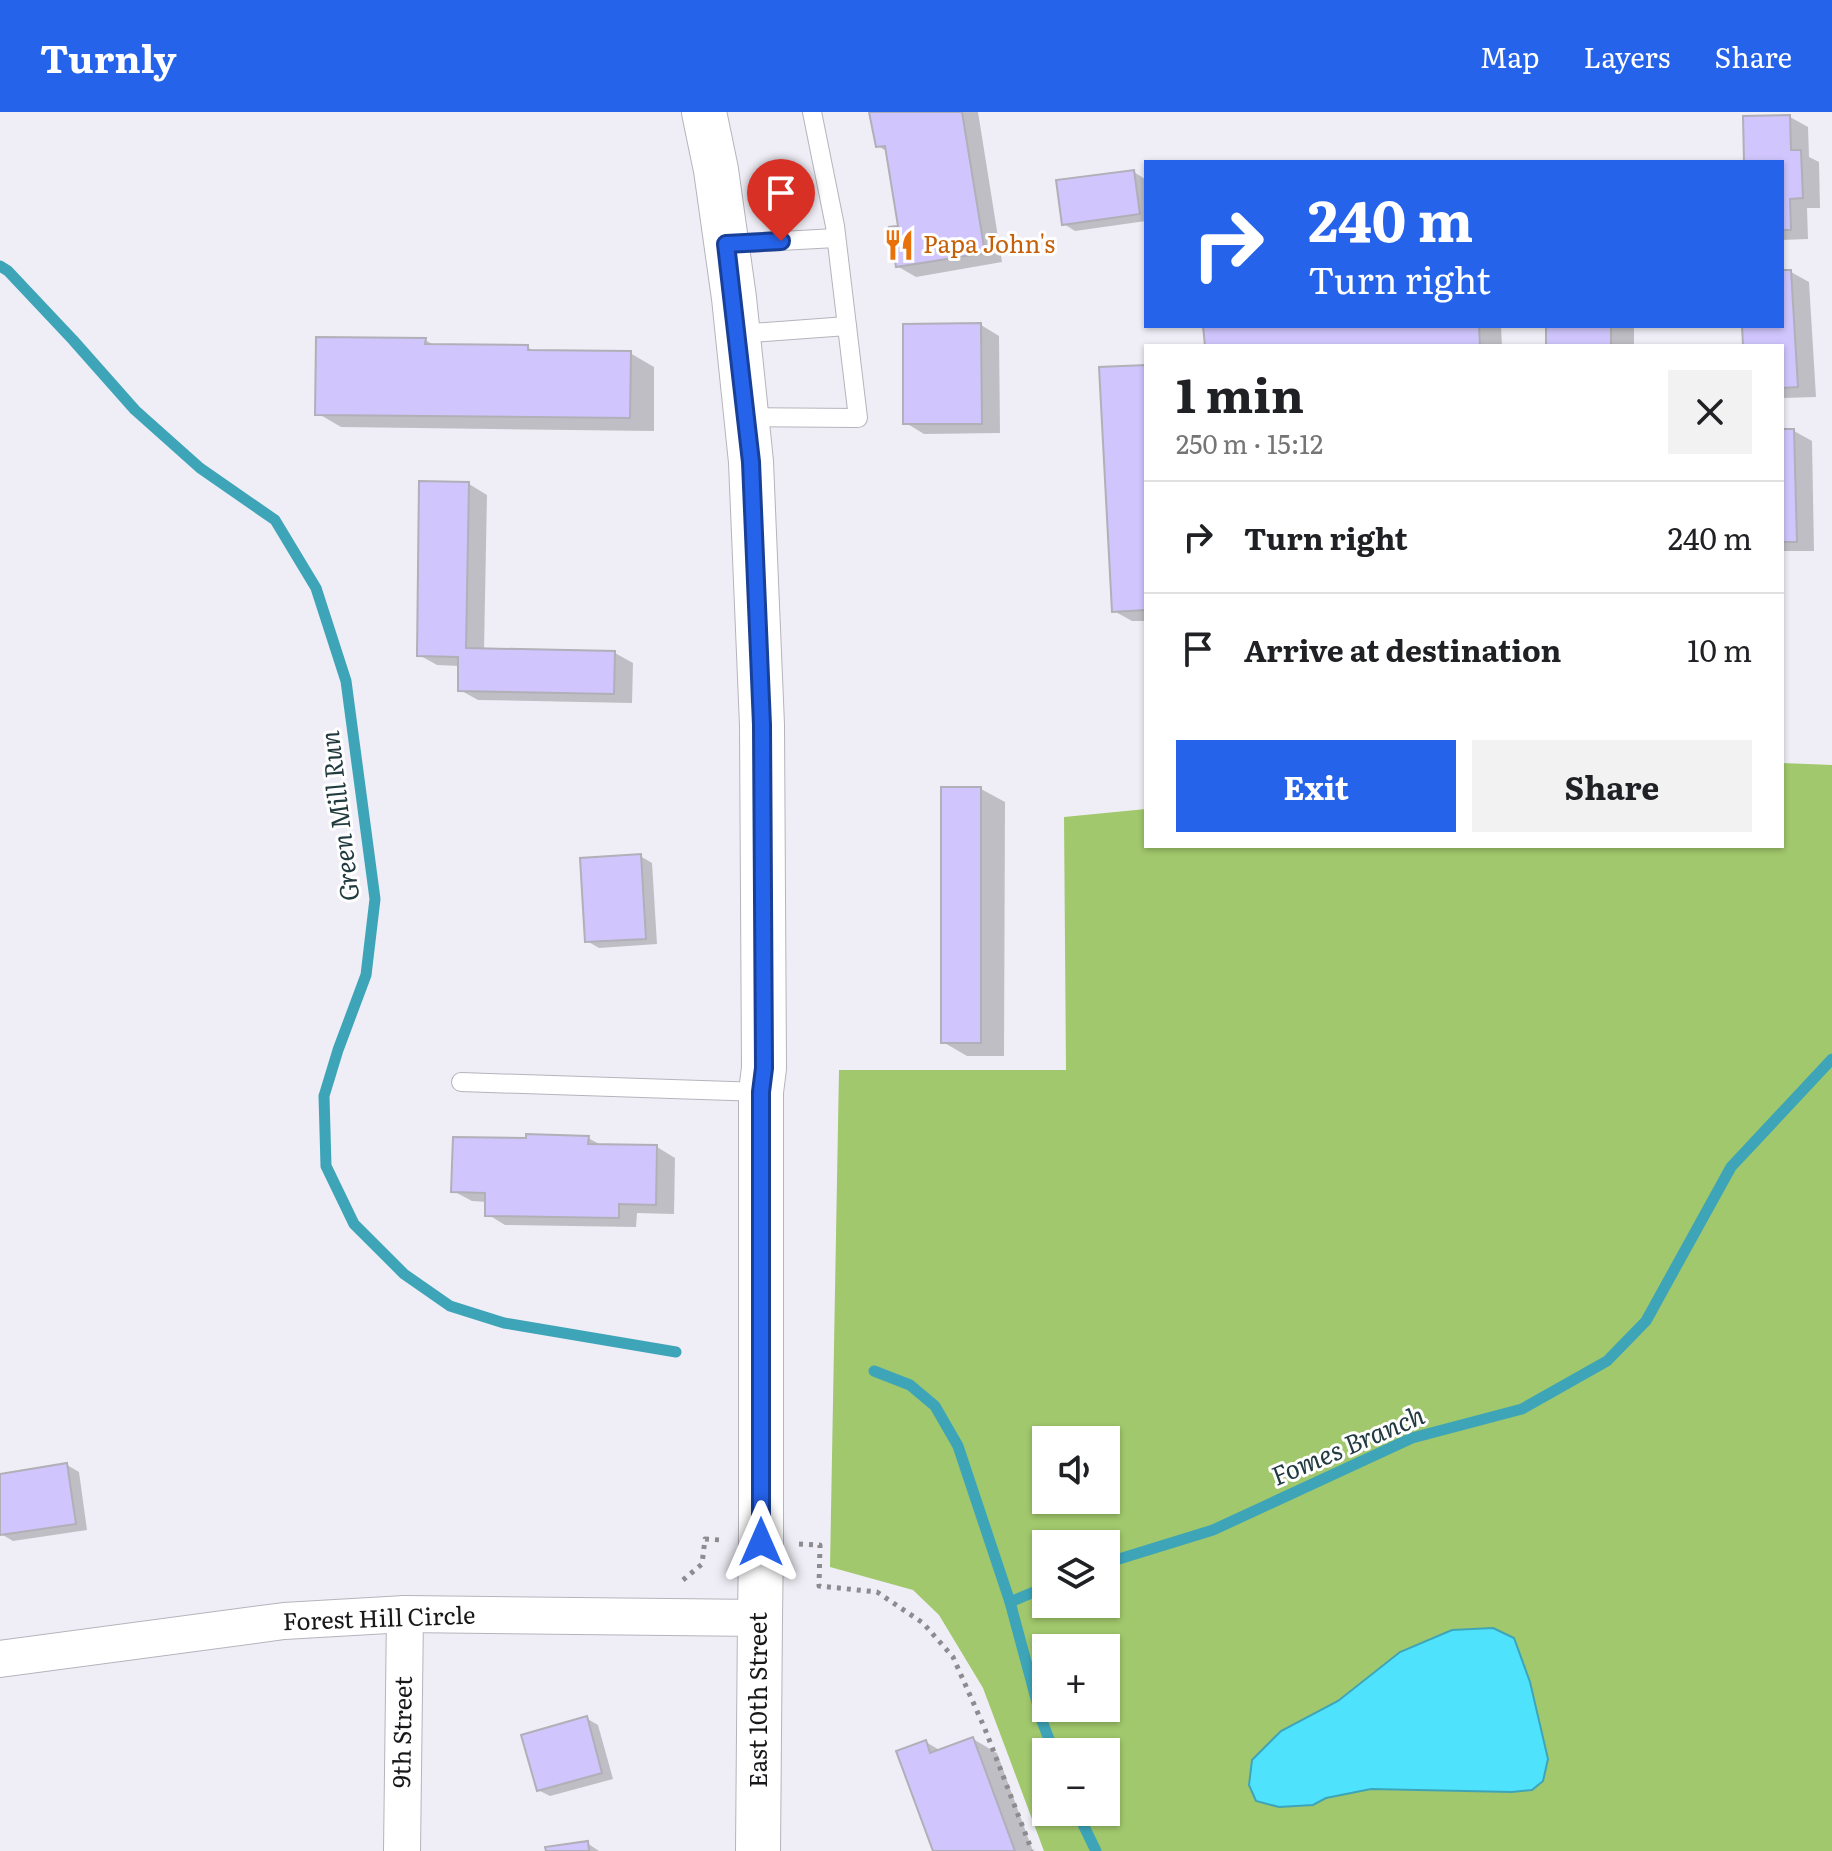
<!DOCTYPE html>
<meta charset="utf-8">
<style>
:root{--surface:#fff;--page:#f2f2f2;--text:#202124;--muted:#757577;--line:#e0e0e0;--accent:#2563eb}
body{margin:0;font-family:Literata,serif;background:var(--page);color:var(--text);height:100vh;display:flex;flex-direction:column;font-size:30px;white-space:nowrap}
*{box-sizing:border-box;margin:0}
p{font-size:26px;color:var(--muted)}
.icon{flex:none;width:44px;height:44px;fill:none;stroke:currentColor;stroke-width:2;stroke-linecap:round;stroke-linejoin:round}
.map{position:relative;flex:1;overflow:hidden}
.drawer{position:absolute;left:1144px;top:232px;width:640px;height:504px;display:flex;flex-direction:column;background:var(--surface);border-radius:0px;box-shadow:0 2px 6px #0004}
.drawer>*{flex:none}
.top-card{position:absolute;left:1144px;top:48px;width:640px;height:168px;border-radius:0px;box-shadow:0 2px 6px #0004;background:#2563eb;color:#fff;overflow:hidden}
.tools{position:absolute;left:1032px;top:1314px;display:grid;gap:16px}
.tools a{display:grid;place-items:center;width:88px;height:88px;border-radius:0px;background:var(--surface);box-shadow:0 2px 6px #0004;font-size:40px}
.pin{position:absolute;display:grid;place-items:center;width:68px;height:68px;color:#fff;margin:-82px -34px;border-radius:50% 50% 50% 0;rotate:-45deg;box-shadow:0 0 8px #0007}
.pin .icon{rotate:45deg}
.me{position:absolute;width:88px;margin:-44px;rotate:0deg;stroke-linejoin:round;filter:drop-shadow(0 0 6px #0008)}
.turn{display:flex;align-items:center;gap:28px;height:168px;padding:0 32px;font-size:36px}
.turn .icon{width:104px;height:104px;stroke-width:2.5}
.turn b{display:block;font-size:56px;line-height:68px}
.round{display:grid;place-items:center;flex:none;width:84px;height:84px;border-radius:0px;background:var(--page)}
.headline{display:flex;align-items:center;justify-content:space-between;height:136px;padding:0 32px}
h1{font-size:48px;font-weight:700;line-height:60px}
.primary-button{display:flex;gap:16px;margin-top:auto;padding:16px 32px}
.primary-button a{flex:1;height:92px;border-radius:0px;background:var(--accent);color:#fff;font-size:32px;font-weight:700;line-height:92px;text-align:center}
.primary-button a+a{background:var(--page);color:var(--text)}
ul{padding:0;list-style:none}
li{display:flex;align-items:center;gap:24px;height:112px;padding:0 32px;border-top:2px solid var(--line)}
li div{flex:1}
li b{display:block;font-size:30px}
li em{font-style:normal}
header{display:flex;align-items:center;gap:48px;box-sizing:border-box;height:112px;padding:0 40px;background:var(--accent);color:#fff}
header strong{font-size:38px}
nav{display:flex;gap:44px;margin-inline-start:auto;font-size:28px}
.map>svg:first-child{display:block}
.forest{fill:#a1c86c;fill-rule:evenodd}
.water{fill:#4fe2fd;stroke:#3ea5b9;stroke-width:2}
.shadow{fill:#0003}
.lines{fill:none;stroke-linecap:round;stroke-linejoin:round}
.stream{stroke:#3ea5b9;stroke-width:11}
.building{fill:#d0c6fd;stroke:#b1afb7;stroke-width:2}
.lane-casing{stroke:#b5b4bc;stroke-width:20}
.street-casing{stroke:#b5b4bc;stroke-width:38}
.secondary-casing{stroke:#b5b4bc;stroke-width:46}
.primary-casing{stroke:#b5b4bc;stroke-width:46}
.path{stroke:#8c8b90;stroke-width:5;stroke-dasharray:4 6;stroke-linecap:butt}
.lane{stroke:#fff;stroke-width:18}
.street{stroke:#fff;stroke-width:36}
.secondary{stroke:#fff;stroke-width:44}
.primary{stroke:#fff;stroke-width:44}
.route-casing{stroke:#184099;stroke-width:20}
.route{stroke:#2563eb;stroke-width:14}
.labels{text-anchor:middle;stroke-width:6;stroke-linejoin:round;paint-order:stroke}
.food-label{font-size:24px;fill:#c56008;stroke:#fff;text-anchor:start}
.street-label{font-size:24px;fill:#18181a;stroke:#fff}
.water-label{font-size:26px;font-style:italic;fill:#223b40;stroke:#fff}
</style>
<header>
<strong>Turnly</strong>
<nav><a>Map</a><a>Layers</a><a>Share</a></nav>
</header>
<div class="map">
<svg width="1832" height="1739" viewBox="0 0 1832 1739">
<rect width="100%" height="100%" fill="#efeef6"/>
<!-- forest -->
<path class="forest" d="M1782,651L1832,653V1739H1044L983,1576L939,1503L913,1478L830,1455L839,958H1066L1064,705L1146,697V734H1782ZM1046,1328H1106V1388H1046ZM1046,1432H1106V1492H1046ZM1046,1536H1106V1596H1046ZM1046,1640H1106V1700H1046Z"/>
<!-- water -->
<polygon class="water" points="1493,1516 1514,1526 1530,1570 1548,1647 1543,1669 1532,1678 1512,1680 1371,1677 1326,1686 1313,1693 1279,1695 1256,1689 1249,1673 1252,1648 1281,1619 1338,1589 1400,1540 1452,1518"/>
<!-- shadow -->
<g class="shadow">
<polygon points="872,0 978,0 1002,150 916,165 897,154 900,115 888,40 878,34"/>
<polygon points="1790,5 1808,15 1809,45 1819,50 1820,96 1807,96 1808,127 1782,128 1782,50 1746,50"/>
<polygon points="1134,60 1145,67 1146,109 1075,119 1064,112"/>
<polygon points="1782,160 1791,160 1809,170 1816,285 1782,286 1782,234 1745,234 1744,214 1782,214"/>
<polygon points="981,213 999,224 1000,321 924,322 906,311"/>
<polygon points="1205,214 1501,214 1502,234 1207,234"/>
<rect x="1548" y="214" width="86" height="20"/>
<polygon points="425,228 436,234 527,235 537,241 630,241 654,255 654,319 341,315 317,301"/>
<polygon points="1146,255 1146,509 1132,509 1114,499"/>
<polygon points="1782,319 1794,319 1812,329 1814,439 1782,439"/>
<polygon points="469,372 487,383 484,538 615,541 633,551 632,591 478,588 460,578 460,554 437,553 419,543"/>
<polygon points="981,677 1005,690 1004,944 967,944 943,930"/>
<polygon points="640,744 652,751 657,832 599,836 587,829"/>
<polygon points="588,1026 603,1034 657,1035 675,1046 674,1102 637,1101 636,1115 505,1113 487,1102 487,1090 472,1089 453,1079"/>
<polygon points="67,1353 79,1360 87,1418 13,1429 1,1422 0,1364"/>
<polygon points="586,1606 598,1613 613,1667 550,1684 538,1678"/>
<polygon points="973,1627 997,1641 1033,1739 935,1739 926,1630 941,1639"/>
<polygon points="587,1731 599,1739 548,1739"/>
</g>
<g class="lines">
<!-- stream -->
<g class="stream">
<polyline points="0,154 8,159 73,228 135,298 200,356 275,408 316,476 346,569 375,787 366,863 338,938 324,984 326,1054 354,1112 404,1162 450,1194 504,1211 676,1240"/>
<polyline points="874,1259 910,1273 935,1294 958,1334 1010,1490 1042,1609 1054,1640"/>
<polyline points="1106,1451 1213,1418 1412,1326 1522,1297 1607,1249 1646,1209 1731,1055 1832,947"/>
<polyline points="1010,1490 1046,1475"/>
<polyline points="1077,1700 1096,1739"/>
</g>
</g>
<!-- building -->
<g class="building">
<polygon points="869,0 962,0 985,141 896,155 889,115 898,114 885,34 876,35"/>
<polygon points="1790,3 1791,38 1801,38 1803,86 1790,87 1791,118 1782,118 1782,50 1744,50 1743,4"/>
<polygon points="1134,58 1140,102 1062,113 1056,68"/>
<polygon points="1782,158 1791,158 1798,275 1782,276 1782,234 1743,234 1742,214 1782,214"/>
<polygon points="981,211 982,312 903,312 903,212"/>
<polygon points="1203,214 1479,214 1480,234 1205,234"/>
<rect x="1546" y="214" width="65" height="20"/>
<polygon points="316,225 426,226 425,232 528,233 528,238 631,239 630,306 315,303"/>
<polygon points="1146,253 1146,498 1112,500 1099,255"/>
<polygon points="1782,317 1794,317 1797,430 1782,430"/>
<polygon points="419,369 469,370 466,536 615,539 614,582 458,579 458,545 417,544"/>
<rect x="941" y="675" width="40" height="256"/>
<polygon points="641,742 646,827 585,830 580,746"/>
<polygon points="526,1022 589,1024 588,1032 657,1033 656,1093 619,1092 619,1106 485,1104 485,1081 451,1080 453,1025 526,1026"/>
<polygon points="67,1351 76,1412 0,1423 0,1362"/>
<polygon points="587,1604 602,1661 537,1679 521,1623"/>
<polygon points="973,1625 1015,1739 933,1739 896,1639 926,1628 930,1641"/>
<polygon points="588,1729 589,1739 546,1739 545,1735"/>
</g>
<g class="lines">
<defs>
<g id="lane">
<polyline points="726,132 836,126"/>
<polyline points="737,222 847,214"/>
<polyline points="746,305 858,306 835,114 812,0"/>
<polyline points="461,970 761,980"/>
</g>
<g id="street">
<polyline points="0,1547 284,1509 405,1502 760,1506"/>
<polyline points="402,1739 405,1502"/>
</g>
<polyline id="secondary" points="760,1506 761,1430"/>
<g id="primary">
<polyline points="704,0 716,58 734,186 751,350 762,613 764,956 761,980 761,1430"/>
<polyline points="758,1739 760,1506"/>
</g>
</defs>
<!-- lane casing -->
<use href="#lane" class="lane-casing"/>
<!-- street casing -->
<use href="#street" class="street-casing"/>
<!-- secondary casing -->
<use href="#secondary" class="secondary-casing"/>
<!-- primary casing -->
<use href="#primary" class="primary-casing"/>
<!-- path -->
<g class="path">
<polyline points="799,1432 820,1433 819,1474 877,1480 923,1511 953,1545 985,1617 1032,1739"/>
<polyline points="683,1468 702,1452 705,1427 721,1428"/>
</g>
<!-- lane -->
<use href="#lane" class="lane"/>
<!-- street -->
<use href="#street" class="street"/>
<!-- secondary -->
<use href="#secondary" class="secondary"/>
<!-- primary -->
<use href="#primary" class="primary"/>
</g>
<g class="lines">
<defs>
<polyline id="route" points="761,1430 761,980 764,956 762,613 751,350 726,132 781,129"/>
</defs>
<!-- route casing -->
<use href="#route" class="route-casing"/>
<!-- route -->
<use href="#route" class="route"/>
</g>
<!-- icons -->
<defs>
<symbol id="restaurant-bare" viewBox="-9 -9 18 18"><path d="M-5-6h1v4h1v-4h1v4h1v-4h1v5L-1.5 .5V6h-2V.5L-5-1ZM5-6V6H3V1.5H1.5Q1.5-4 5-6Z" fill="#e8710a" stroke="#fff" stroke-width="2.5" paint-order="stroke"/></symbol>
</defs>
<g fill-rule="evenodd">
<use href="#restaurant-bare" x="877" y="111" width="44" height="44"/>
</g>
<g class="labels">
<!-- food labels -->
<g class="food-label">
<text x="923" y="141">Papa John's</text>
</g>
<!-- street labels -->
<g class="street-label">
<text transform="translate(379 1507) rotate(-2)" y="8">Forest Hill Circle</text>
<text transform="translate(759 1588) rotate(-90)" y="8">East 10th Street</text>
<text transform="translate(403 1620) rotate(-89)" y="8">9th Street</text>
</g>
<!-- water labels -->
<g class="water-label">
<text transform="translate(340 704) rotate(-97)" y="9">Green Mill Run</text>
<text transform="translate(1348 1334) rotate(-23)" y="9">Fomes Branch</text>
</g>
</g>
</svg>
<div class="tools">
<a><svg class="icon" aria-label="sound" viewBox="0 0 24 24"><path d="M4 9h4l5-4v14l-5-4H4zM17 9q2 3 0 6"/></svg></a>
<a><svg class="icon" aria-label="layers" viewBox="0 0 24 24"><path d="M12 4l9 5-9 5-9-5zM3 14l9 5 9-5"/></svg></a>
<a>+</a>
<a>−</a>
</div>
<div class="pin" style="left:781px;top:129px;background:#d93025"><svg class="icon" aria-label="arrive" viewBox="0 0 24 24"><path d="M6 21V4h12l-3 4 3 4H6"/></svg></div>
<svg class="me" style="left:761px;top:1430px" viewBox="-20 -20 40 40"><path d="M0-17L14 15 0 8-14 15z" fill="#2563eb" stroke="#fff" stroke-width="4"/></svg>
<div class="top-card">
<div class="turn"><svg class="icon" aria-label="right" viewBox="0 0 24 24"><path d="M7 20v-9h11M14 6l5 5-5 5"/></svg><div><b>240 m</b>Turn right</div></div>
</div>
<section class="drawer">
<div class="headline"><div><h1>1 min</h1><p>250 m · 15:12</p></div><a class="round"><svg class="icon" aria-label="close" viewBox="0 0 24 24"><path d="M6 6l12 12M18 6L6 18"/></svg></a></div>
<ul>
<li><svg class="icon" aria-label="right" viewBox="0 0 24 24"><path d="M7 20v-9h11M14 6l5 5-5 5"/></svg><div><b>Turn right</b></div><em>240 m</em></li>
<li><svg class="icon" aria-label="arrive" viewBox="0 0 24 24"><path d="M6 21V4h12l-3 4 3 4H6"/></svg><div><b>Arrive at destination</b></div><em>10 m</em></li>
</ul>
<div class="primary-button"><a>Exit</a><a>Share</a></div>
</section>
</div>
